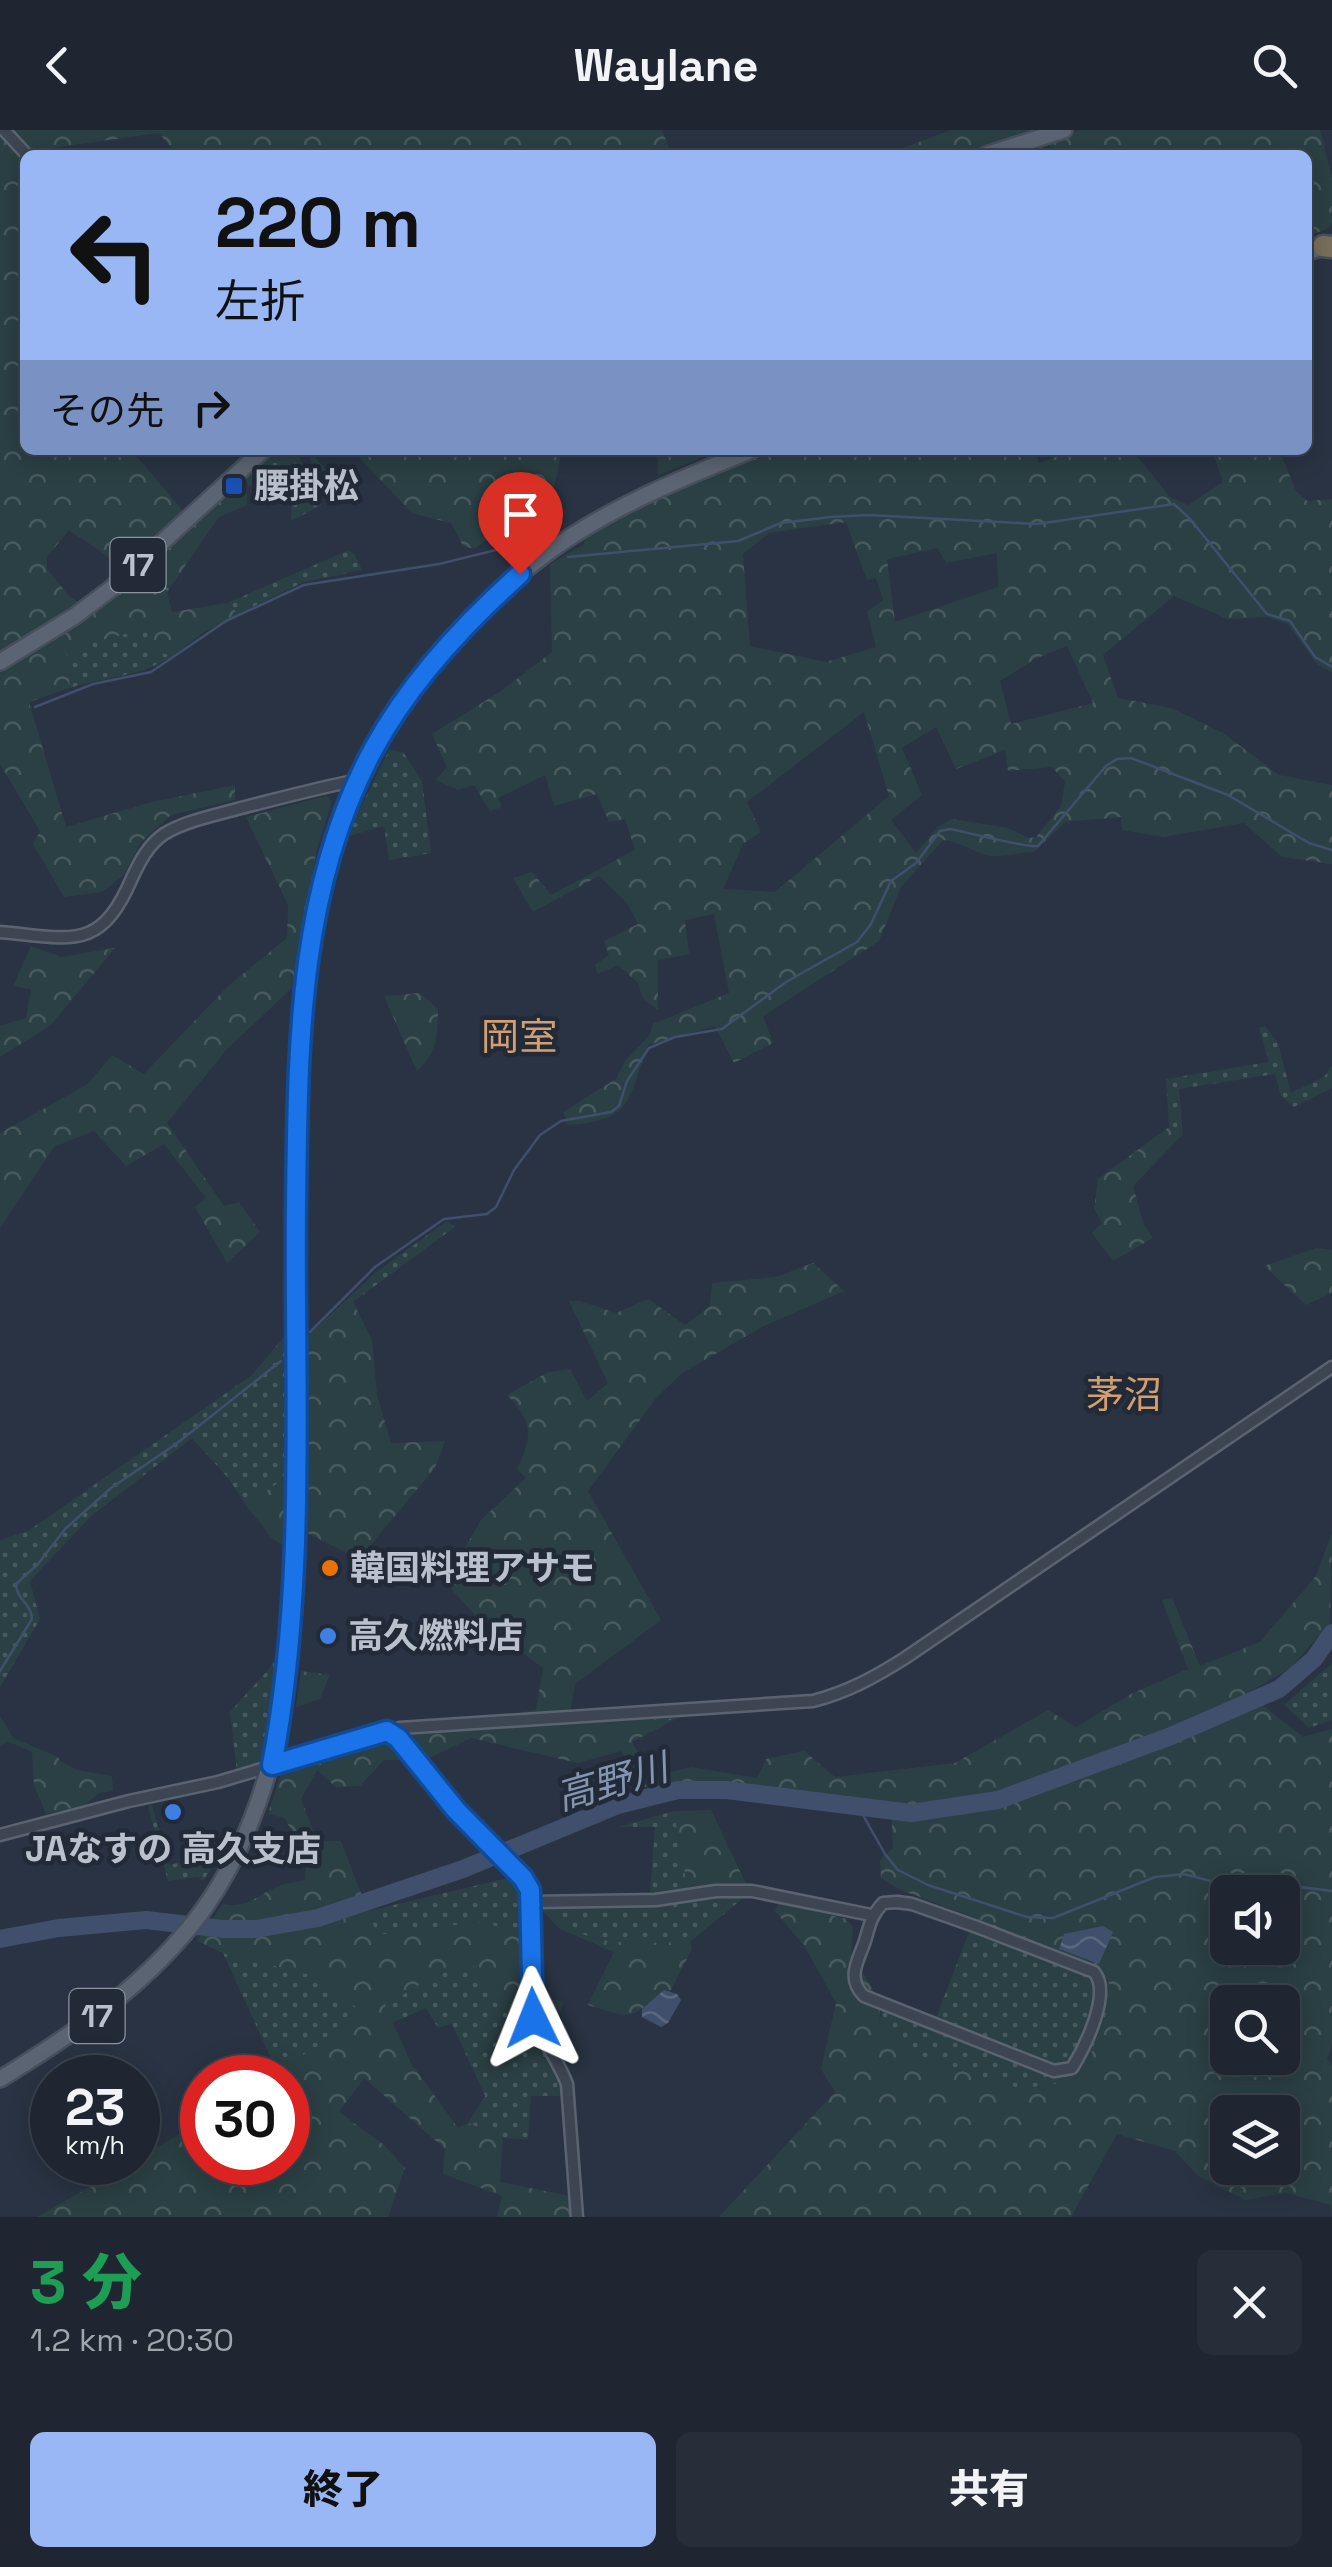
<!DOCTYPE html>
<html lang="ja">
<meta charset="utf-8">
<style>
:root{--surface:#1f2632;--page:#272e3a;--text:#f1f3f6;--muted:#a1a5ac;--line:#3c434d;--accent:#98b7f4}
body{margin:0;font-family:"Space Grotesk","Noto Sans JP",sans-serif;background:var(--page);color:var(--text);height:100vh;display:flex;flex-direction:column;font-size:38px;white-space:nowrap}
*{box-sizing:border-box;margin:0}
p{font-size:32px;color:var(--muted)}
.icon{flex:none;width:55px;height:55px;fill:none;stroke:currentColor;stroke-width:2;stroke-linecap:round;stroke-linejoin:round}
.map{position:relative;height:2087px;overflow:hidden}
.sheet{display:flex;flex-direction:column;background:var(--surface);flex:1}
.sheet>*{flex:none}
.guide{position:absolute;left:20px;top:20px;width:1292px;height:305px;border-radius:15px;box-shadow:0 5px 25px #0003,0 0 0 2px var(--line);background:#98b7f4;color:#111;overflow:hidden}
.buttons{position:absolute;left:1210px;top:1745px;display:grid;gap:20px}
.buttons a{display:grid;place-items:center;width:90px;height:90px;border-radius:15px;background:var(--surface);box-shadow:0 5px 25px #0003,0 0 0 2px var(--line);font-size:50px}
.speed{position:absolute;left:30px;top:1925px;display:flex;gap:20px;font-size:50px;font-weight:700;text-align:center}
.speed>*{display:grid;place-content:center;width:130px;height:130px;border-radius:50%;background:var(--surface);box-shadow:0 5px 25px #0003,0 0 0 2px var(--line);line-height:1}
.speed small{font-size:25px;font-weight:400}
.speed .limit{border:15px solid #d22;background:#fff;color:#111}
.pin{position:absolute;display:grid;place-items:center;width:85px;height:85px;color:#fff;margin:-102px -42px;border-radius:50% 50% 50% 0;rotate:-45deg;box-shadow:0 0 10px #0007}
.pin .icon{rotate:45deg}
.me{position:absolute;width:110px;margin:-55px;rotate:358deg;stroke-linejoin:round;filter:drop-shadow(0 0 8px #0008)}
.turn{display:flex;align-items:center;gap:35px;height:210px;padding:0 30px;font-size:45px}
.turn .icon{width:130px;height:130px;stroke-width:2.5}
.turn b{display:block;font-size:70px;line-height:85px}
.then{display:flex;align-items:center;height:95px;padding:0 30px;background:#0003;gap:20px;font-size:38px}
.round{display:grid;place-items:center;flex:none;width:105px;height:105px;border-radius:15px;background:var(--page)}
.overview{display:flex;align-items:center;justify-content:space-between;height:170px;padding:0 30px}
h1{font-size:60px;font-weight:800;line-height:75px;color:#1e9e55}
.button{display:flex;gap:20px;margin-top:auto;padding:20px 30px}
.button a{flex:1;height:115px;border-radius:15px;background:var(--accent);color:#111;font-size:40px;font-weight:800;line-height:115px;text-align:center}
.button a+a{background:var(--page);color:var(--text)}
header{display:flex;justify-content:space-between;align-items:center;height:130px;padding:0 30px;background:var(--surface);font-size:45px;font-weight:800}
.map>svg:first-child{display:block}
.grass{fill:url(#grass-dots)}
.forest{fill:url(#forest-crowns);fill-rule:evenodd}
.water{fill:url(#water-waves)}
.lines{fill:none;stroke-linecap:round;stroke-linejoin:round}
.stream{stroke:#404f6b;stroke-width:2.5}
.river{stroke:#404f6b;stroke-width:18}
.street-casing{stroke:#5b6370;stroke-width:15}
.primary-casing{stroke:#474e5c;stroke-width:20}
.highway-casing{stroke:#48505d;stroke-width:25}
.street{stroke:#3d4553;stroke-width:10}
.primary{stroke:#5b6472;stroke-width:15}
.highway{stroke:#786e5b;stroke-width:20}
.route-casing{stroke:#114b97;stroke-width:25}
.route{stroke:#1a73e8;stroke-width:18}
.transit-dot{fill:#1a4fb4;stroke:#222a38;stroke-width:4}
.food-dot{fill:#e8710a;stroke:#222a38;stroke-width:4}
.shop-dot{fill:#3f7fe0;stroke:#222a38;stroke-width:4}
.labels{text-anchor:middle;stroke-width:9;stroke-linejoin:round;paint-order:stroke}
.shield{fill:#222a38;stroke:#8c94a0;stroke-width:2.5}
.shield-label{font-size:32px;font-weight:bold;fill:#bac1cc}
.poi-label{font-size:35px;font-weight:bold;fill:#bac1cc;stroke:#222a38;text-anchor:start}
.neighbourhood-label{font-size:38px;fill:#d29f70;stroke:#222a38}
.water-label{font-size:38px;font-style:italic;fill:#8495b2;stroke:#222a38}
</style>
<header><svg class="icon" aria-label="back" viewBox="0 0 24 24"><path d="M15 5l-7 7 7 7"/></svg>Waylane<svg class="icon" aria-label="search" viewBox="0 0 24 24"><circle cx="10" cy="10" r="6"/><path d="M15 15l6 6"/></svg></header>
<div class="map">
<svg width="1332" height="2087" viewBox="0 0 1332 2087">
<defs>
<pattern id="grass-dots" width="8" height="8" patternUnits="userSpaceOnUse" patternTransform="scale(2.5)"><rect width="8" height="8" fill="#2b4044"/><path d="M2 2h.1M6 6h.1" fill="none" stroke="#485a5e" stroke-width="1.8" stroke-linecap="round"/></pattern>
<pattern id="forest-crowns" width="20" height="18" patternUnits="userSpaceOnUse" patternTransform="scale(2.5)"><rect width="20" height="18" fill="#2b4044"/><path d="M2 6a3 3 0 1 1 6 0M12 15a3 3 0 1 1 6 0" fill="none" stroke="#485a5e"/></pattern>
<pattern id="water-waves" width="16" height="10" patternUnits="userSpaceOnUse" patternTransform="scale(2.5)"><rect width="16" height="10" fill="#404f6b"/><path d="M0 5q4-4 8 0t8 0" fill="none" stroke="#5a677f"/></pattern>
</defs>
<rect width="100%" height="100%" fill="#293343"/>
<!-- grass -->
<g class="grass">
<polygon points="276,320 296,320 322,375 291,391 291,371 282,354 264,348 249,356 244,346"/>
<polygon points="349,420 355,425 362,440 304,452 238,484 227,473"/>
<path d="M147,498L154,520L172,526C136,549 109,545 70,558L66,520Z"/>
<polygon points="389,620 403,622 422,651 431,723 389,730 384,696 346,707"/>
<polygon points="1265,896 1278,913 1291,963 1324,947 1332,936 1332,958 1294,977 1281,966 1275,944 1179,959 1183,1004 1169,997 1166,949 1269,932 1259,898"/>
<polygon points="447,1091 455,1097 353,1172 307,1211 307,1207 375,1143"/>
<polygon points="288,1202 287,1347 246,1375 229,1349 192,1308 90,1387 30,1451 40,1489 0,1557 0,1410 28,1401 252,1245"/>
<polygon points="279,1522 271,1592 262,1634 237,1642 230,1582 269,1539"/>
<polygon points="1332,1533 1332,1590 1309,1598 1284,1575"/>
<polygon points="152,1675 169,1735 203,1727 214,1734 203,1751 198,1747 168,1751 148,1676"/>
<polygon points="674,1681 688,1761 650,1764 655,1697 618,1697"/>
<polygon points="512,1747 524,1762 524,1803 479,1792 377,1805 368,1781"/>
<path d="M738,1764L742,1769L690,1812C643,1812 578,1822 548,1777L668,1774Z"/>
<polygon points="975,1787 1099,1834 1114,1863 1081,1950 1021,1959 915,1926 879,1896 882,1881 932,1898"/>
<polygon points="223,1823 315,1846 359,1879 313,1920 276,1939"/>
<polygon points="470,1831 506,1871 526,1875 528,1887 558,1939 565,1966 531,1966 528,2009 503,2008 468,1993 485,1966 452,1894 438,1898 426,1878 392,1893 385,1875 441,1842"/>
</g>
<!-- forest -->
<g class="forest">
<path d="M0,0H662L672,25H177L159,3L38,20L41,25H25V320H131L185,383L112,450L109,444L113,434C103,419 84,412 69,400L47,427V439L69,466L84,475L237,353L247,364V375L219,387L167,462L172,482L227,473L238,484L204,502L172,526L154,520L147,498L66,520L70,558L29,572L66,697L152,672L235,655V670L171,685L141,712L124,745L102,762L64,767L33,714L40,701L0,634Z"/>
<polygon points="952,0 1039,0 967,25 883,25"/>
<polygon points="1080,0 1320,0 1332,48 1332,93 1327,99 1308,106 1308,25 1053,25 1048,10"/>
<polygon points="352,320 562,320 553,363 474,419 463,416 451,393 412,383"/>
<polygon points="657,320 722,320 658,345"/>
<path d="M768,320H1034L1039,333L1073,320H1132L1170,367L1188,375L1223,352L1212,320H1279L1296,361L1307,371L1332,369V542L1317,534L1288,494L1266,487L1228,489L1174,466L1103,525L1118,568L1171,578L1223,603L1279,645L1332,655V734L1282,727L1244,693L1163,707L1122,700L1121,687L1065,692L1034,722C1021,722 1003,727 992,726C976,724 962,712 943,710L901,757L879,811L763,886L773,913L734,933L715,896L648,915C627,970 635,990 568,995L563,982L616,949L625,931L649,906L653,894L729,863L714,784L685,790L689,824L658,830V880L644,870L637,852L618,835L598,844L595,835L609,825L604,811L638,794L627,773L599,746L533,782L513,748L532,742L551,765L635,720L625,689L609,692L597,664L554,676L545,645L498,668L502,677L490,681L474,655L458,660L436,650L447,637L432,604L501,561L552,522L550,434L583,415L588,403L630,379L709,342ZM846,392L867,450L876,448L883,470L867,482L876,517L826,532L750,516L743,424L769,403ZM938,418L946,433L997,423L998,457L895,492L887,429ZM1067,516L1093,573L1011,594L1000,551L1035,529ZM864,582L889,666L775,762L723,759L743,714L761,702L747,672ZM936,597L956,639L1005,620L1008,641L1052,637L1065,652L1061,676L1036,707L1029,708L1008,698L951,689L939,696L916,723L891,690L922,665L902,618Z"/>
<polygon points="314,326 346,364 330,375 312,334 310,328"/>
<polygon points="326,666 332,671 317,719 292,858 227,919 167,993 224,1076 239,1072 260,1102 227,1133 195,1077 206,1068 164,1014 126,1036 94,1001 54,1017 0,1098 0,1003 88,954 112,925 144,944 228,856 287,808 288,775 246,687"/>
<polygon points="31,816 61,827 115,818 51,895 0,927 0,896 26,888 31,859 13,856"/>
<path d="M420,863L438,879C438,904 437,923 417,941L384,866Z"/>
<polygon points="1169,997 1183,1004 1133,1056 1144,1095 1153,1108 1113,1131 1092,1103 1102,1093 1094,1079 1098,1049"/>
<polygon points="1316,1118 1332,1120 1332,1163 1306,1175 1264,1136"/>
<path d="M813,1133L844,1161L764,1196L682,1243L656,1268L588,1361L661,1490L575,1554L568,1594L678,1588L632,1612L652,1647L691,1637L757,1648L766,1629L804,1621L835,1647L955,1633L1048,1580L1076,1597L1131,1564L1188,1539L1162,1470L1172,1468L1200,1536L1260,1512L1316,1446L1332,1403L1330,1494L1289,1539L1247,1563L1303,1607L1332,1599V1915L1327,1929L1332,1935V2087L1331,2075L1287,2063L1245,2070L1198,2046L1175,2021L1117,2004L1071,2087H719L835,1962L821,1939L836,1873L805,1817L775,1781L779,1772L846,1789L853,1797L851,1827C867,1849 884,1868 879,1896L915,1926L1021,1959L1081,1950L1114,1863L1099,1834L1112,1802L1064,1804L1059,1819L901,1760L881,1748L880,1730L893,1718L891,1675L740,1657H643L621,1621L578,1633L471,1608L425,1630H384L360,1656L336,1657L317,1640L301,1669L317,1711H341L377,1805L479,1792L524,1803L525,1866L563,1871L561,1882L506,1871L470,1832L441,1842L385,1875L411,1933L458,1998L468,1993L503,2008L500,2052L570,2066L571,2087H497L502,2066L443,2044L445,2019L364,1948L339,1982L384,2015L405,2038L388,2087H37L131,2033L138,2032V2029L196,1994L202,1997V2032H288V1948L279,1947L276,1939L313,1920L359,1879L315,1846L223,1823L197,1811L223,1774C246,1779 259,1764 279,1756C286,1753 296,1752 305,1750L306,1730L285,1688L268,1684L281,1643L353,1615L402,1602L475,1595L536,1579L543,1538L507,1511L470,1513L475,1485L445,1452L481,1390L526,1348L517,1339C533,1306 533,1292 507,1265L548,1242L570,1239L587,1271L608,1253L569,1171H580L616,1183L648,1169L685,1195L710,1176L712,1153L776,1147ZM1228,1762H1282V1818H1228ZM1228,1872H1282V1928H1228ZM1228,1982H1282V2038H1228Z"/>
<polygon points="353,1172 372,1210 377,1265 391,1313 445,1311 435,1338 359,1429 305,1402 307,1211"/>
<polygon points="287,1347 287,1418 272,1408 246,1375"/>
<polygon points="301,1541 330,1545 320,1569 296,1577"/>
<polygon points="0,1586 13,1608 58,1627 60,1631 77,1640 112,1646 113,1661 99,1663 85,1675 46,1684 34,1655 32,1622 7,1611 0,1617"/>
<polygon points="711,1680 747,1756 688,1761 674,1681"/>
<path d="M548,1777C578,1822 643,1812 690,1812L692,1819L670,1862L664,1861C628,1891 633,1889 588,1875L614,1822L560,1799L541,1779Z"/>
</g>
<!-- water -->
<g class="water">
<polygon points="1103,1796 1113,1802 1099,1834 1059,1819 1064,1804"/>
<polygon points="664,1860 677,1864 681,1870 668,1893 661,1897 642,1887 642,1879"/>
</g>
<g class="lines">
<!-- stream -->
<g class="stream">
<polyline points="568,427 738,411 781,393 831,387 869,385 1037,394 1174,374 1190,389 1267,484 1290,491 1315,527 1332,537"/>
<polyline points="35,577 93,554 151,542 226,491 304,455 439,434 529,412"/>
<path d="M310,1202L375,1137L444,1089L487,1084L496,1077L514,1040L540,1005L561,991L611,982L619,976L627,951L649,918L675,907L722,899L786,852L857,812L871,794L891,751L916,733L940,701L951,699C969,703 1023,717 1038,716L1106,636L1117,629L1131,628L1228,665L1309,713L1332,720"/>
<path d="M0,1541L32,1489C32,1474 16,1469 16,1454L38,1434L65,1399L111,1358L176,1314L281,1231"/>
<polyline points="859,1678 885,1724 898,1740 928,1755 1027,1787 1053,1788 1155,1747 1184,1744 1237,1758 1276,1754 1332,1761"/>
</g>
<!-- river -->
<polyline class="river" points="0,1809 59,1798 146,1790 223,1799 256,1799 318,1788 463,1739 618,1675 678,1660 727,1660 911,1683 998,1670 1171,1606 1279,1559 1314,1529 1332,1503"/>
<defs>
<g id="street">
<polyline points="4,0 27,25"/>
<path d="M0,802C71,808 100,823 132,748C140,731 148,715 164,704C185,691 213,686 237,679C277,669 317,658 358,650"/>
<path d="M387,1601L407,1618L456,1680L523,1748L533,1772L531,1875C536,1903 557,1927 567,1954L577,2087"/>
<path d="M0,1705L129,1671L218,1652L400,1598L813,1571C848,1562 875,1547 905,1528L1332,1237"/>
<polyline points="533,1772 656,1770 716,1761 752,1761 871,1785"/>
<path d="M897,1772L912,1774L977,1797L1094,1842C1112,1863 1085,1917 1072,1938L1054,1941L864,1866C846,1848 858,1831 865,1811C870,1794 871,1786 883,1773Z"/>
</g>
<g id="primary">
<polyline points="986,25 1064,0"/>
<polyline points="1308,122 1332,114"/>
<polyline points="0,532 75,486 112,458 263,320"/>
<path d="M0,1949C75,1903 150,1853 203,1780C310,1630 295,1436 295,1260C295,1144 294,1027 299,911C312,760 338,653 435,532C466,493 502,456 543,426C605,379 680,349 752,320"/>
</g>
<polyline id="highway" points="1323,116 1332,117"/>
</defs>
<!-- street casing -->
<use href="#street" class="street-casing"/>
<!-- primary casing -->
<use href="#primary" class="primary-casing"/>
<!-- highway casing -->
<use href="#highway" class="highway-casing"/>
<!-- street -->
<use href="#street" class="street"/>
<!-- primary -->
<use href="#primary" class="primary"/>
<!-- highway -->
<use href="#highway" class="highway"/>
</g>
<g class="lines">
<defs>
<path id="route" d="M520,444C464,494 410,552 374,618C297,759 298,920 296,1076C294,1262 307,1452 272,1635L387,1601L398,1608L456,1680L523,1748L530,1760L533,1888"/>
</defs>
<!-- route casing -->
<use href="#route" class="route-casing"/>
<!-- route -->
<use href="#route" class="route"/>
</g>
<!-- markers -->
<rect class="transit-dot" x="224" y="346" width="20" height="20" rx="5"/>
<circle class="food-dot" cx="330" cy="1438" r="10"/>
<g class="shop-dot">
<circle cx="328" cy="1506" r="10"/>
<circle cx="173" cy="1682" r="10"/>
</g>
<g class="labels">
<!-- shield labels -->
<g class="shield">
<rect x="110.5" y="408" width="55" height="54" rx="8"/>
<rect x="69.5" y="1859" width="55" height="54" rx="8"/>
</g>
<g class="shield-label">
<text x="138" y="446">17</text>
<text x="97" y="1897">17</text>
</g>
<!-- poi labels -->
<g class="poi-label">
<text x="254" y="368">腰掛松</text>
<text x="350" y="1450">韓国料理アサモ</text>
<text x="348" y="1518">高久燃料店</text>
<text x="173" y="1731" text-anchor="middle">JAなすの 高久支店</text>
</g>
<!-- neighbourhood labels -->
<g class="neighbourhood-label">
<text x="519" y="920">岡室</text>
<text x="1124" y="1278">茅沼</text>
</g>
<!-- water labels -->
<g class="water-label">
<text transform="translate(612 1652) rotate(-16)" y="13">高野川</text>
</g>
</g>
</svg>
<div class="buttons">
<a><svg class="icon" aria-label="sound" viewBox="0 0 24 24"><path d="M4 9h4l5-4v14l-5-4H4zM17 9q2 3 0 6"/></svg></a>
<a><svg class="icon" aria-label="search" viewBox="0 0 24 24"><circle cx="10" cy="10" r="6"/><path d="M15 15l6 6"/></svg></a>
<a><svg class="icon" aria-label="layers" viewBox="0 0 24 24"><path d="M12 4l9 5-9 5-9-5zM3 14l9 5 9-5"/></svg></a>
</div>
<div class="speed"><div>23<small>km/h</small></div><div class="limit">30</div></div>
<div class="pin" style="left:520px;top:444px;background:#d93025"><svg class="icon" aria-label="arrive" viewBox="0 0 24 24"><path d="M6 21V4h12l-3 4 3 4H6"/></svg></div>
<svg class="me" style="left:533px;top:1888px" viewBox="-20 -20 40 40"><path d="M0-17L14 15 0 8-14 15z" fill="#1a73e8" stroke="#fff" stroke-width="4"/></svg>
<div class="guide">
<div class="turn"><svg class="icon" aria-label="left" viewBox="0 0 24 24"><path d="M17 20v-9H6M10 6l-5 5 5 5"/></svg><div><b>220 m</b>左折</div></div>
<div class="then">その先<svg class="icon" aria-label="right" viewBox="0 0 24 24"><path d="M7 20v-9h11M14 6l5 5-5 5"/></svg></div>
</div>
</div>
<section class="sheet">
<div class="overview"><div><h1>3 分</h1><p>1.2 km · 20:30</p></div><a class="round"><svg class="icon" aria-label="close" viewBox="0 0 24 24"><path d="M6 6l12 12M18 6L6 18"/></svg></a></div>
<div class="button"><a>終了</a><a>共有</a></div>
</section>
